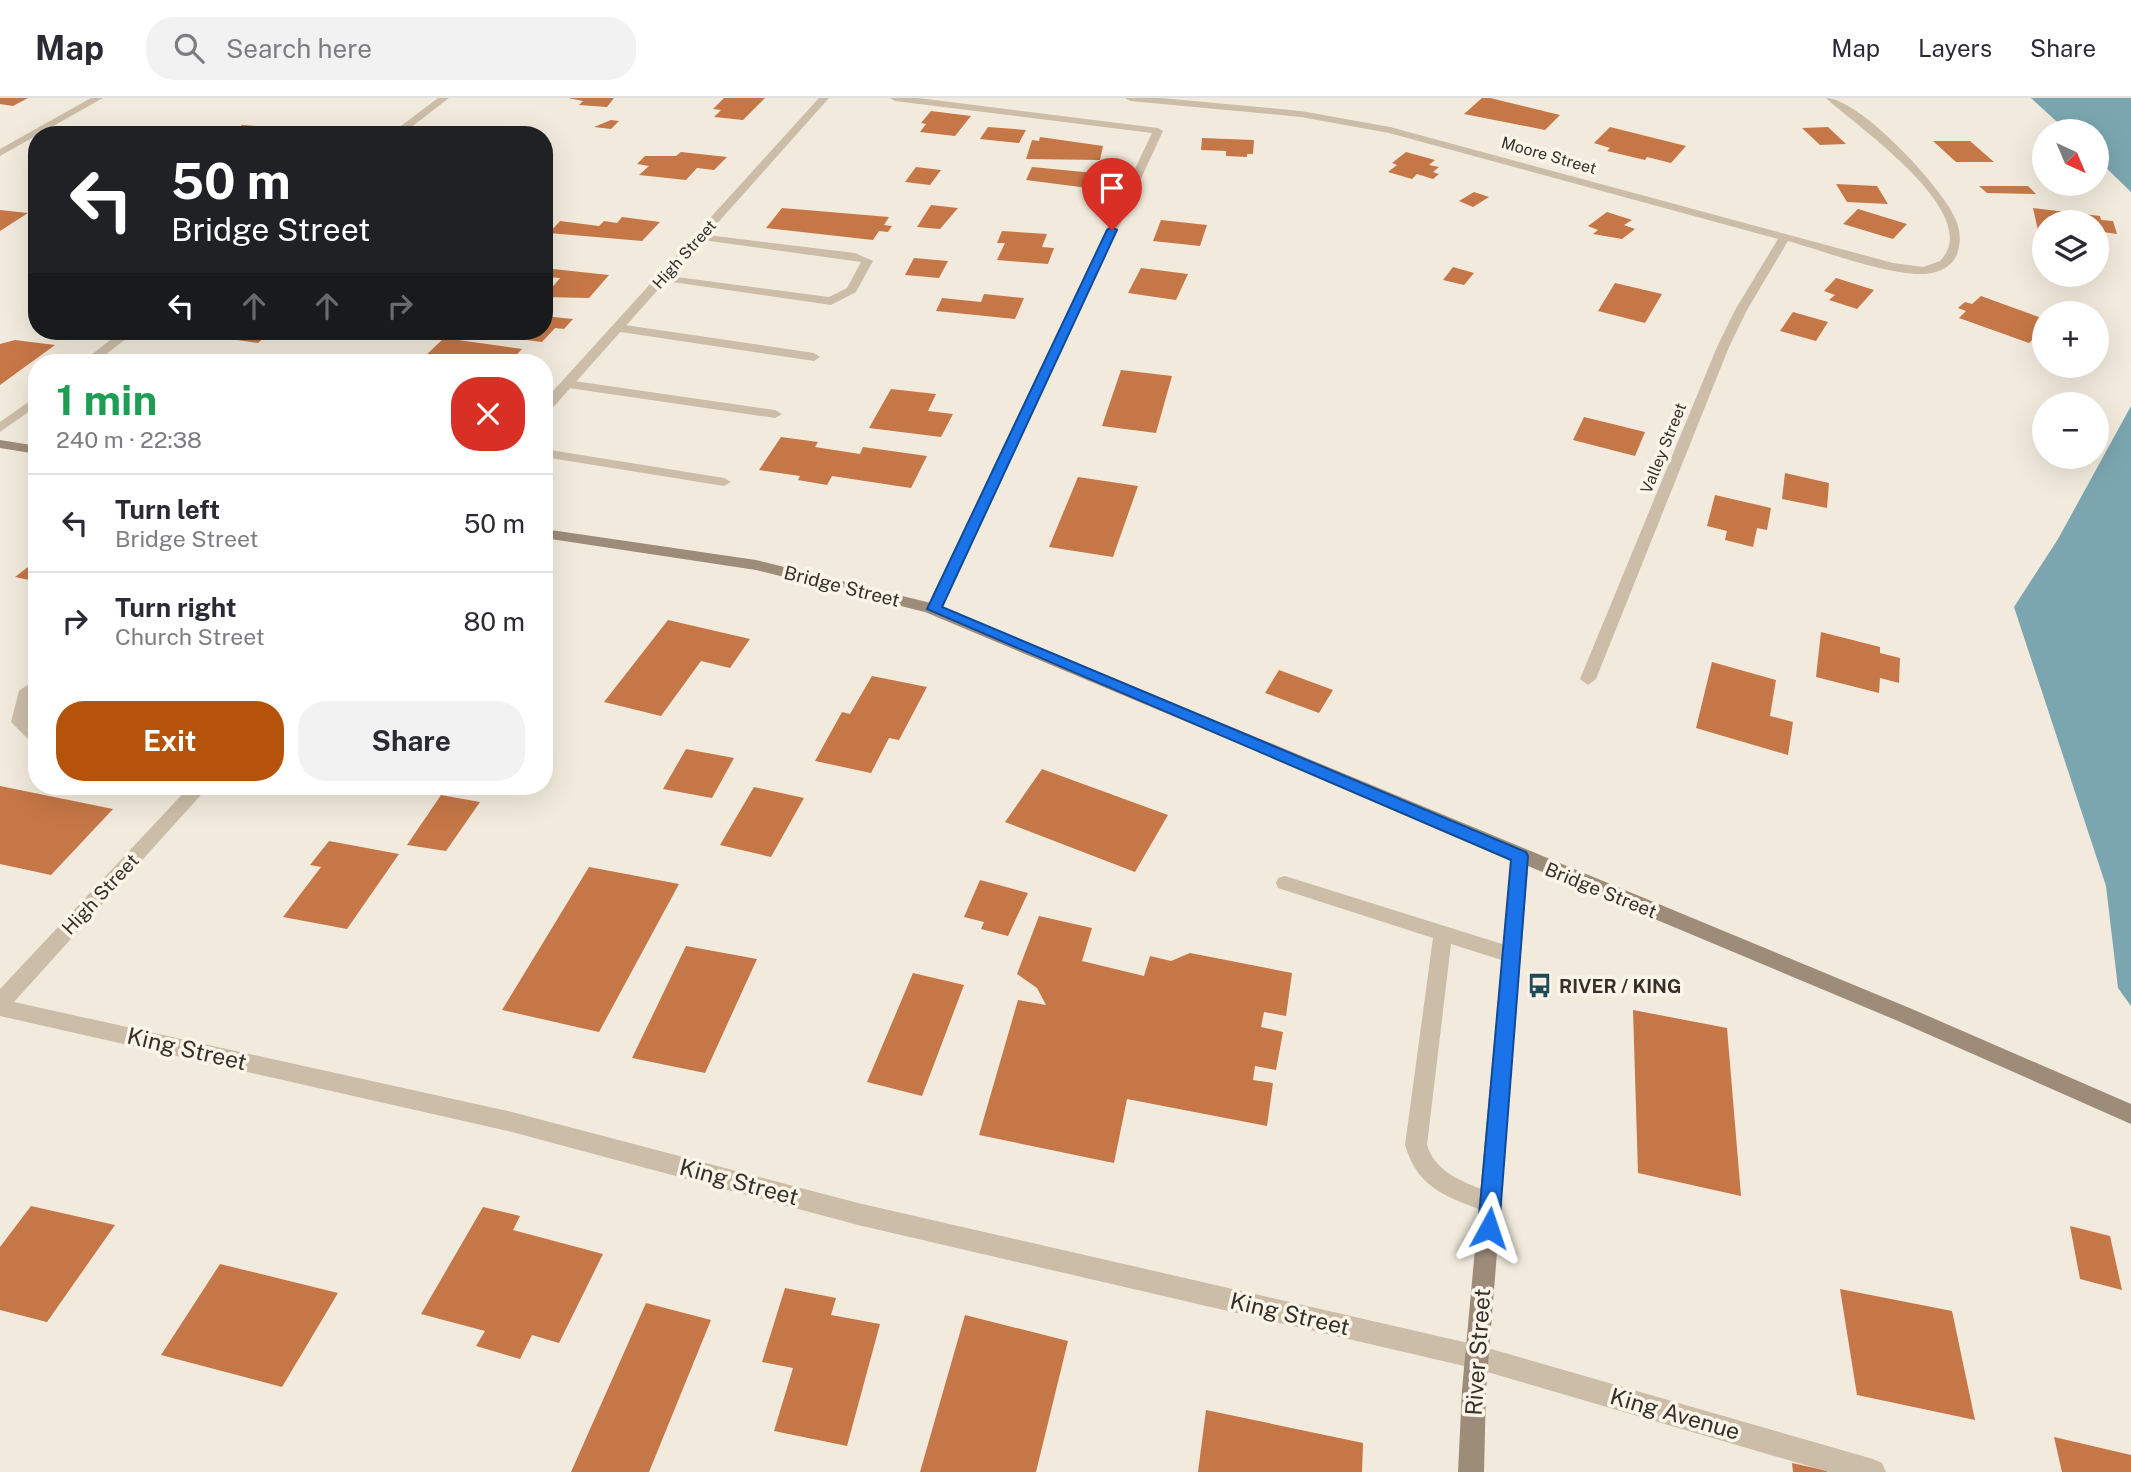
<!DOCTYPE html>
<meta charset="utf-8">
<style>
:root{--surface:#fff;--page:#f2f2f3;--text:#2b2b33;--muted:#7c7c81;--line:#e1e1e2;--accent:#b45309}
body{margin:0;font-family:"Public Sans",sans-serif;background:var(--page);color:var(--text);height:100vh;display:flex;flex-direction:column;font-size:26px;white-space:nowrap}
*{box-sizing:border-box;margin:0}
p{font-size:23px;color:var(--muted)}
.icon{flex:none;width:38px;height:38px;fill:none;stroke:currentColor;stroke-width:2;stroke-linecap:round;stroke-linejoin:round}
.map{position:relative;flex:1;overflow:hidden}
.side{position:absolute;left:28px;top:256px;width:525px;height:441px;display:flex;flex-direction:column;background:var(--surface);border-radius:28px;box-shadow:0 7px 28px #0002}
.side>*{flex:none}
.top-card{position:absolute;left:28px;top:28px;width:525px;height:214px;border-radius:28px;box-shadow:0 7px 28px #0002;background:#202124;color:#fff;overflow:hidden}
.needle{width:46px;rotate:136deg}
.buttons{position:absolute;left:2032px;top:21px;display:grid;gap:14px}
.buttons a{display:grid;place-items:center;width:77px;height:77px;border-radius:50%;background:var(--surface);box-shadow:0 7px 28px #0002;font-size:35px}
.pin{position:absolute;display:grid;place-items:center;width:60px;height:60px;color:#fff;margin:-72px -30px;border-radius:50% 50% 50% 0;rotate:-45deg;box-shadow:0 0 7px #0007}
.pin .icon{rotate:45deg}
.me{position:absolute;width:77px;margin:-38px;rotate:5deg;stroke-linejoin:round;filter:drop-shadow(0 0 5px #0008)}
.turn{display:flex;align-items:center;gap:24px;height:147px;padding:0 28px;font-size:32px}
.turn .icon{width:91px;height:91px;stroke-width:2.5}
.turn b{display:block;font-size:49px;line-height:60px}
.lanes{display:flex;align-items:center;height:66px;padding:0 28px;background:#0003;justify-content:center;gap:35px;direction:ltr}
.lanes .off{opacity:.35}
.round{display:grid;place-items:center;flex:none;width:74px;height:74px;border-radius:28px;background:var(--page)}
.head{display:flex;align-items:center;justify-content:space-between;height:119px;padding:0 28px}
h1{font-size:42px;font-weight:700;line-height:52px;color:#1e9e55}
.cta{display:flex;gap:14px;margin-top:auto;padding:14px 28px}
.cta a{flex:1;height:80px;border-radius:28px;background:var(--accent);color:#fff;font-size:28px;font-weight:700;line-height:80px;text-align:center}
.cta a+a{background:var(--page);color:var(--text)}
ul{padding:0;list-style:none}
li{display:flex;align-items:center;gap:21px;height:98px;padding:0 28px;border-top:2px solid var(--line)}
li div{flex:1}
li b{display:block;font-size:26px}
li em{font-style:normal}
header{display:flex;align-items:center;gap:42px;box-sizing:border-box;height:98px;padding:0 35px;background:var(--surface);border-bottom:2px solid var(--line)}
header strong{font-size:33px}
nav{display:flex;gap:38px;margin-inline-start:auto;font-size:24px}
.search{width:490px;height:63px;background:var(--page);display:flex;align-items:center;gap:18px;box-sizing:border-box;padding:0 24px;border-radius:28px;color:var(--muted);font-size:26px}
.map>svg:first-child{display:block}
.water{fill:#7ba6b0}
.building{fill:#c67747}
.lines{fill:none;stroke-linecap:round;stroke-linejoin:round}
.lane{fill:#cbbda8;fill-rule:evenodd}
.street{fill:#cbbda8;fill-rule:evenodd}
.secondary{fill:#9e8c7a;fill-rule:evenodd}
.route{fill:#1a73e8;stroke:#114b97;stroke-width:2}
.labels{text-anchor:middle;stroke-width:7;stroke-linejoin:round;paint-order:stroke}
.far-street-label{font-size:16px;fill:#382f29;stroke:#faf4e9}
.street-label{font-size:19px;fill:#382f29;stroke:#faf4e9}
.poi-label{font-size:19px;font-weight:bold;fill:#382f29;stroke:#faf4e9;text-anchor:start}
.near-street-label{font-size:23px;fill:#382f29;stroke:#faf4e9}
</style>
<header>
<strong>Map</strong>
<div class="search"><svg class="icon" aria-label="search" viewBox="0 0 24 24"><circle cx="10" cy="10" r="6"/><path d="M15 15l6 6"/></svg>Search here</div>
<nav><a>Map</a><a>Layers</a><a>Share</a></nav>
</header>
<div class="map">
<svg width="2131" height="1374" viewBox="0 0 2131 1374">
<rect width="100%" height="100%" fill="#f2ebdd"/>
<!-- water -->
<g class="water">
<polygon points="2031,0 2131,0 2131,94 2097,61 2096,33 2067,33"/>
<polygon points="2131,308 2131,908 2118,890 2106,788 2014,509 2058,441"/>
</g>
<!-- building -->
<g class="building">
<polygon points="0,0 28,0 13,8 0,6"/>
<polygon points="568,0 614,0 607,9 579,7 583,3"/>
<polygon points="724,0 765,0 743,22 714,19 721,12 713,11"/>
<polygon points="1482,0 1490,0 1560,17 1545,32 1464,16"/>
<polygon points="931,13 971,18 955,38 920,34 926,26 921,25"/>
<polygon points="611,22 619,23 611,31 594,29"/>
<polygon points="242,27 268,29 258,37 228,37"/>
<polygon points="988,29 1026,32 1019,45 980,41"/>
<polygon points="1610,29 1686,48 1671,65 1647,59 1645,62 1607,53 1610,50 1594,45"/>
<polygon points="1828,29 1846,46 1820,47 1802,30"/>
<polygon points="1040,39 1103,48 1100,62 1026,61 1032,42 1039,43"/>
<polygon points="1202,40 1254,42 1253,56 1247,56 1247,59 1226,58 1226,53 1201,52"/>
<polygon points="1933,43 1970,43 1994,64 1956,64"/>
<polygon points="681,54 727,59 714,72 697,70 686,82 639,77 649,68 637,66 645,58 676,58"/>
<polygon points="1406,54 1435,62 1429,67 1439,69 1433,74 1439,76 1433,81 1417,76 1412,81 1388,74 1397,67 1392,65"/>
<polygon points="916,69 941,72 930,87 905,84"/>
<polygon points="1032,69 1094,75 1088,90 1026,82"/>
<polygon points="1836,86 1877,88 1888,106 1847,104"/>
<polygon points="1979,88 2028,88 2036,96 1987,95"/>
<polygon points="1474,94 1489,99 1473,109 1459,103"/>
<polygon points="931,107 958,110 940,131 917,129"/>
<polygon points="782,110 889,119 884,127 892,128 888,134 879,133 873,142 766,130"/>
<polygon points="2033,110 2100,118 2101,122 2113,123 2117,136 2096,133 2096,124 2044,124 2044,138 2039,137"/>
<polygon points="1858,111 1907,126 1893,141 1843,126"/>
<polygon points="0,112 28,115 0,133"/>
<polygon points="1607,114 1632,122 1624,127 1635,131 1622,141 1593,136 1598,132 1588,128"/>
<polygon points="622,119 660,124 642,143 549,135 560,123 599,128 604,123 617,125"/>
<polygon points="1161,122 1207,127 1200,148 1153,143"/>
<polygon points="1002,133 1047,136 1042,149 1054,150 1048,166 997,162 1005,145 997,145"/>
<polygon points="914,160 948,163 939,180 905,177"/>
<polygon points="1453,169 1474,175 1464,187 1443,182"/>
<polygon points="1141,170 1188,176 1176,202 1128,195"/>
<polygon points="553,171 609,177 589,200 544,199 560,180 546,179"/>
<polygon points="1836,180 1874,192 1857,211 1829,202 1835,197 1824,193"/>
<polygon points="1615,185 1662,196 1645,225 1598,213"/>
<polygon points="984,196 1024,200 1015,221 936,213 942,200 981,204"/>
<polygon points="1981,198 2044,221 2044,231 2029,245 1959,220 1966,213 1958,210 1965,204 1972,206"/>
<polygon points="1793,214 1828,224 1816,243 1780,233"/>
<polygon points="544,218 573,221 564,231 555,230 542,244 485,237 489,233 544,233"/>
<polygon points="224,233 272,233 258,245 216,239"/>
<polygon points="444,240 522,251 510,264 405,264 409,261 421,262"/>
<polygon points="15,242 55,247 0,287 0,246"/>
<polygon points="1121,272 1172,278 1156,335 1102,328"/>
<polygon points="891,291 936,296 928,313 953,316 941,339 869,330"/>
<polygon points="1584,319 1645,334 1635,358 1573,342"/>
<polygon points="781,339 818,344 815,349 860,356 863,349 927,358 911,390 832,378 827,387 798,382 800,378 759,372"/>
<polygon points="1785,375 1829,385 1827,410 1782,401"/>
<polygon points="1078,379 1138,388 1113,459 1049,449"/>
<polygon points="1715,397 1771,410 1767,432 1757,430 1753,449 1725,442 1727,433 1707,428"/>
<polygon points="37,462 34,483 15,479"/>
<polygon points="668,522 750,541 730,570 701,563 661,618 604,604"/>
<polygon points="1821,534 1880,549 1880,555 1900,560 1899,585 1880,580 1879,595 1816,579"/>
<polygon points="1712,564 1776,582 1770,618 1793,624 1788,657 1696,630"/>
<polygon points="1279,572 1333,592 1319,615 1265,595"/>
<polygon points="872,578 927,589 899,642 889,640 871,675 815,663 842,614 850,616"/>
<polygon points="686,651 734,660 712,700 663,691"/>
<polygon points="1042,671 1168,717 1135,774 1005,724"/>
<polygon points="0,688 113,711 51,777 0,766"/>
<polygon points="754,689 804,700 771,759 720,747"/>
<polygon points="441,697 480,704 446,753 407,747"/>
<polygon points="329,743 399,756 347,831 283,819 321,769 310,767"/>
<polygon points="589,769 679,786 599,934 502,912"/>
<polygon points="980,782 1028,795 1008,838 981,831 984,824 964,819"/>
<polygon points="1039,818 1092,830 1082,863 1144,878 1150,858 1171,863 1190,855 1292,875 1286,918 1264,914 1261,929 1283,934 1276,972 1255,968 1253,982 1273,985 1267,1028 1127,1001 1114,1065 979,1037 1018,902 1046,907 1037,890 1017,876"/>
<polygon points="686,848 757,861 705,975 632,960"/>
<polygon points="913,875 964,887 922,998 867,984"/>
<polygon points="1633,912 1727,930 1741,1098 1638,1075"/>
<polygon points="31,1108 115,1127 47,1224 0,1212 0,1149"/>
<polygon points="483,1109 520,1118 513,1132 603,1156 559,1245 532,1237 520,1261 476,1248 485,1233 421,1216"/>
<polygon points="2070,1128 2110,1138 2122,1192 2080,1181"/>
<polygon points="220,1166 338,1195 282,1289 161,1257"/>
<polygon points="785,1190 836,1200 831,1217 880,1226 847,1348 774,1333 793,1270 762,1264"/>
<polygon points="1840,1191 1952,1213 1975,1322 1857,1297"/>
<polygon points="646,1205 711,1222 649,1374 571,1374"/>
<polygon points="965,1217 1068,1243 1036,1374 920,1374"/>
<polygon points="1206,1312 1363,1345 1362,1374 1198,1374"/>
<polygon points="2054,1339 2131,1357 2131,1374 2062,1374"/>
<polygon points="1792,1365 1828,1373 1827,1374 1793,1374"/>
</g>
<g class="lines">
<!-- lane -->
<g class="lane">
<polygon points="699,136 855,155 873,163 856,194 831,207 658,182 656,180 662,177 829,199 847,190 861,164 695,141 693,139"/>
<polygon points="618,226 814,255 820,259 814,263 614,233 614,227"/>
<polygon points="567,282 775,312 782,316 775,320 562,289 562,283"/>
<polygon points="544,351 724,380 731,384 724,388 544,359"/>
<polygon points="37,580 37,596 33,599 28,622 37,630 37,646 31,644 11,624 19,593"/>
<path d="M1285,778L1518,851L1521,857L1518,863L1511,865L1451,846L1427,1047C1437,1079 1471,1086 1499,1098L1502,1105L1499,1112L1491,1116C1450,1099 1419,1094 1405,1047L1433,840L1278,790L1276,785L1278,780Z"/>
</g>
<!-- street -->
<g class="street">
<polygon points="91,0 103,0 0,58 0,51"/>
<polygon points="438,0 449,0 401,37 389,37"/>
<polygon points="819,0 829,0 549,314 544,315 544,303"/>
<polygon points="890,0 918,0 1158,30 1163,33 942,511 934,516 926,511 1152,35 895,3"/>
<path d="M1125,0H1161L1301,13L1390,29L1893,165L1923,169L1940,163C1987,116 1853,26 1826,0C1859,0 1942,89 1955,120C1961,133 1961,144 1957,156C1952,170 1936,176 1922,176C1888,177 1823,153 1788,143L1747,212L1729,249L1596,581L1588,587L1580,581L1717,249L1735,212L1778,141L1389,35L1301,19L1130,3Z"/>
<polygon points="122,233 136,233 96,264 82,264"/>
<polygon points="37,298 37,308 0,334 0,324"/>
<polygon points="190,688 209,688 14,904 512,1014 858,1105 1477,1247 1873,1361 1882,1365 1886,1374 1829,1374 1477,1271 858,1127 512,1034 0,918 0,891"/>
</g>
<!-- secondary -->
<g class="secondary">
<polygon points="0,342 37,348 37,356 0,350"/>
<polygon points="544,431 756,462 935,506 1912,911 2131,1006 2131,1026 1898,923 1528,768 1486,1292 1484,1374 1458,1374 1462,1292 1511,760 925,514 756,472 544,440"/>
</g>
</g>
<!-- route -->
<polygon class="route" points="1112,129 1117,132 942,509 1526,754 1528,758 1499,1130 1496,1138 1489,1140 1481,1138 1478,1130 1511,762 927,511 1107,132"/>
<!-- icons -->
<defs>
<symbol id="bus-bare" viewBox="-9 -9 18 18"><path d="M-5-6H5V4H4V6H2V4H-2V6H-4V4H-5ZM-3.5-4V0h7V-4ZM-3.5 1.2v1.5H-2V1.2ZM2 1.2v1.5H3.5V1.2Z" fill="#1e4d59" stroke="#faf4e9" stroke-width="2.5" paint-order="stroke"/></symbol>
</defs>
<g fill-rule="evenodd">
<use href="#bus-bare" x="1522" y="870" width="35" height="35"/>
</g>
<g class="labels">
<!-- far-street labels -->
<g class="far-street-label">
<text transform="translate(1549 57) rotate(16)" y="6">Moore Street</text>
<text transform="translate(684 156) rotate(-48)" y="6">High Street</text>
<text transform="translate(1663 350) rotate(-68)" y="6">Valley Street</text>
</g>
<!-- street labels -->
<g class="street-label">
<text transform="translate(842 488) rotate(14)" y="7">Bridge Street</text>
<text transform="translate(1601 792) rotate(22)" y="7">Bridge Street</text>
<text transform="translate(100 796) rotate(-47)" y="7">High Street</text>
</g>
<!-- poi labels -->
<g class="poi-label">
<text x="1559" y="895">RIVER / KING</text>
</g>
<!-- near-street labels -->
<g class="near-street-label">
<text transform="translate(187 951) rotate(13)" y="8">King Street</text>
<text transform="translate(739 1084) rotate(15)" y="8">King Street</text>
<text transform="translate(1290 1216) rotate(13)" y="8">King Street</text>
<text transform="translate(1478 1254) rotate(-86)" y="8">River Street</text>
<text transform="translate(1675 1316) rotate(16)" y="8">King Avenue</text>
</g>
</g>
</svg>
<div class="buttons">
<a><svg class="needle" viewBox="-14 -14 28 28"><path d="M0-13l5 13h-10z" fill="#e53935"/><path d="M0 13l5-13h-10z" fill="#7c7c81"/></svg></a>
<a><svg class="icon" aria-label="layers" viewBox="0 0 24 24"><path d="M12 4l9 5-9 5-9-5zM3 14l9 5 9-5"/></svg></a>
<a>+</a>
<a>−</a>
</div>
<div class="pin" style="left:1112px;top:132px;background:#d93025"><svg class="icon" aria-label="arrive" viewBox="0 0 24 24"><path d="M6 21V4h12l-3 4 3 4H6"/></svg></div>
<svg class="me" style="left:1489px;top:1130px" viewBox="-20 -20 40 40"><path d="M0-17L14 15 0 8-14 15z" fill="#1a73e8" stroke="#fff" stroke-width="4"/></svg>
<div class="top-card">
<div class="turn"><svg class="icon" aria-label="left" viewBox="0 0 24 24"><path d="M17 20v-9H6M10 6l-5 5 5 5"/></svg><div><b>50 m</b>Bridge Street</div></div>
<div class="lanes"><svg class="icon" aria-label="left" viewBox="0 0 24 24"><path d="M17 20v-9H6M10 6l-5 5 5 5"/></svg><svg class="icon off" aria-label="ahead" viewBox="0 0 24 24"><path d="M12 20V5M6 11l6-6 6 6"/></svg><svg class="icon off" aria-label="ahead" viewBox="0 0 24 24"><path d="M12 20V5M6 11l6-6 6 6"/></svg><svg class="icon off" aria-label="right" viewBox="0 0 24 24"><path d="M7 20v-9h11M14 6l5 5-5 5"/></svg></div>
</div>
<section class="side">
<div class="head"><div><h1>1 min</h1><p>240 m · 22:38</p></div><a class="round" style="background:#d93025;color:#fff"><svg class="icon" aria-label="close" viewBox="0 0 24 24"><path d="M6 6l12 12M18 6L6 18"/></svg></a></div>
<ul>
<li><svg class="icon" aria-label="left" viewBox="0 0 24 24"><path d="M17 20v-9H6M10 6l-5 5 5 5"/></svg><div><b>Turn left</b><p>Bridge Street</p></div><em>50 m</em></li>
<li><svg class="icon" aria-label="right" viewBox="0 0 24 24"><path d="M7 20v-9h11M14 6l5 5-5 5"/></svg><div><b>Turn right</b><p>Church Street</p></div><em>80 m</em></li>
</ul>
<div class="cta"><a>Exit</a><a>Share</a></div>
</section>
</div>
